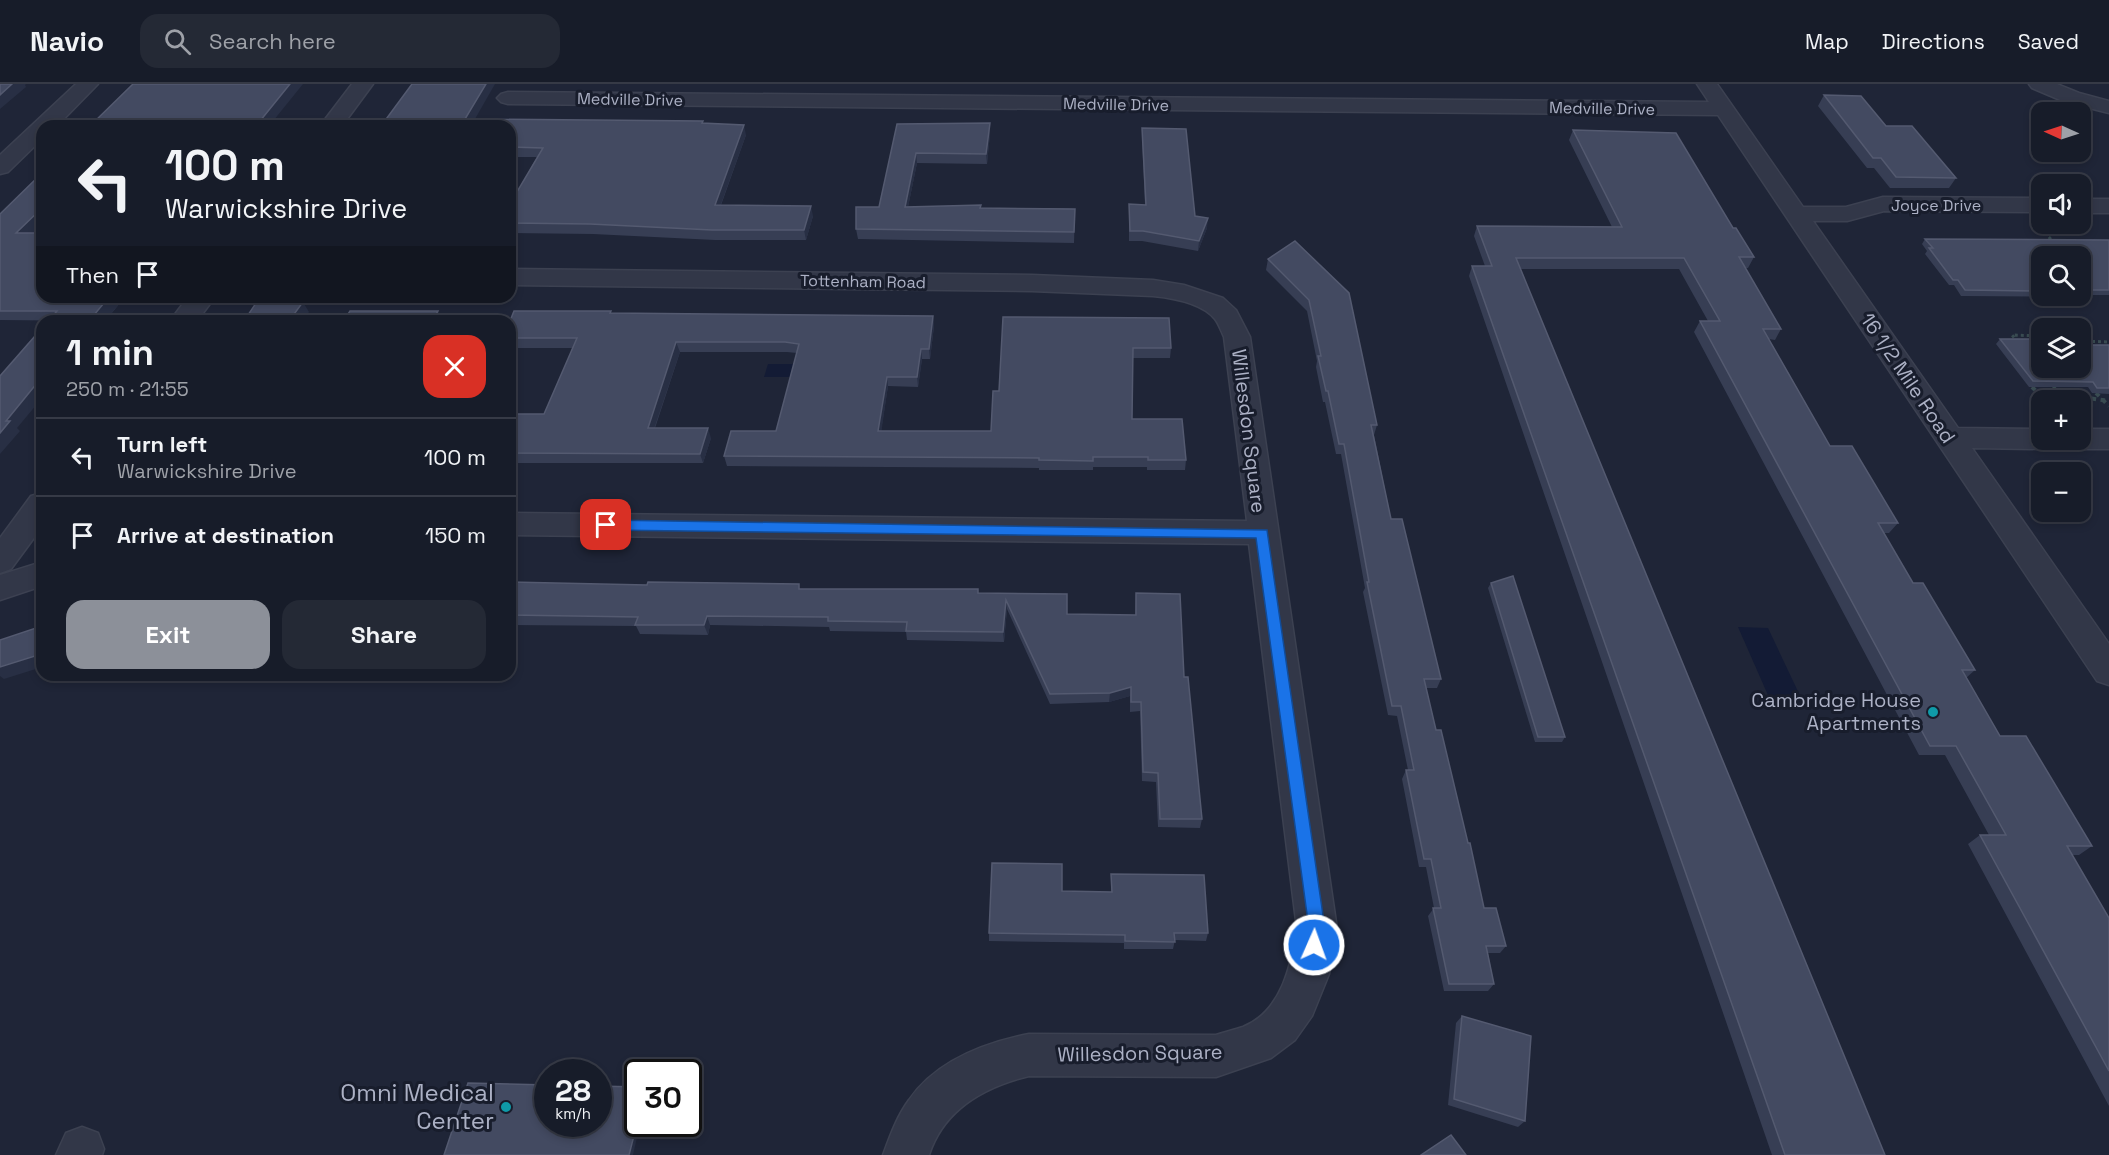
<!DOCTYPE html>
<meta charset="utf-8">
<style>
:root{--surface:#171c29;--page:#242935;--text:#f1f3f6;--muted:#9ea1a8;--line:#363a46;--accent:#8c9099}
body{margin:0;font-family:"Space Grotesk",sans-serif;background:var(--page);color:var(--text);height:100vh;display:flex;flex-direction:column;font-size:22px;white-space:nowrap}
*{box-sizing:border-box;margin:0}
p{font-size:20px;color:var(--muted)}
.icon{flex:none;width:33px;height:33px;fill:none;stroke:currentColor;stroke-width:2;stroke-linecap:round;stroke-linejoin:round}
.map{position:relative;flex:1;overflow:hidden}
.drawer{position:absolute;left:36px;top:231px;width:480px;height:366px;display:flex;flex-direction:column;background:var(--surface);border-radius:18px;box-shadow:0 3px 9px #0003,0 0 0 2px var(--line)}
.drawer>*{flex:none}
.hud{position:absolute;left:36px;top:36px;width:480px;height:183px;border-radius:18px;box-shadow:0 3px 9px #0003,0 0 0 2px var(--line);background:#171c29;color:var(--text);overflow:hidden}
.needle{width:39px;rotate:273deg}
.controls{position:absolute;left:2031px;top:18px;display:grid;gap:12px}
.controls a{display:grid;place-items:center;width:60px;height:60px;border-radius:12px;background:var(--surface);box-shadow:0 3px 9px #0003,0 0 0 2px var(--line);font-size:30px}
.speed{position:absolute;left:534px;top:975px;display:flex;gap:12px;font-size:30px;font-weight:700;text-align:center}
.speed>*{display:grid;place-content:center;width:78px;height:78px;border-radius:50%;background:var(--surface);box-shadow:0 3px 9px #0003,0 0 0 2px var(--line);line-height:1}
.speed small{font-size:15px;font-weight:400}
.speed .limit{border:3px solid #111;border-radius:9px;background:#fff;color:#111}
.pin{position:absolute;display:grid;place-items:center;width:51px;height:51px;color:#fff;margin:-26px;border-radius:12px;box-shadow:0 3px 9px #0006}
.me{position:absolute;width:66px;margin:-33px;rotate:2deg;stroke-linejoin:round;filter:drop-shadow(0 0 4px #0008)}
.turn{display:flex;align-items:center;gap:21px;height:126px;padding:0 30px;font-size:27px}
.turn .icon{width:78px;height:78px;stroke-width:2.5}
.turn b{display:block;font-size:42px;line-height:51px}
.then{display:flex;align-items:center;height:57px;padding:0 30px;background:#0003;gap:12px;font-size:22px}
.round{display:grid;place-items:center;flex:none;width:63px;height:63px;border-radius:18px;background:var(--page)}
.overview{display:flex;align-items:center;justify-content:space-between;height:102px;padding:0 30px}
h1{font-size:36px;font-weight:800;line-height:45px}
.button{display:flex;gap:12px;margin-top:auto;padding:12px 30px}
.button a{flex:1;height:69px;border-radius:18px;background:var(--accent);color:#fff;font-size:24px;font-weight:800;line-height:69px;text-align:center}
.button a+a{background:var(--page);color:var(--text)}
ul{padding:0;list-style:none}
li{display:flex;align-items:center;gap:18px;height:78px;padding:0 30px;border-top:2px solid var(--line)}
li div{flex:1}
li b{display:block;font-size:22px}
li em{font-style:normal}
header{display:flex;align-items:center;gap:36px;box-sizing:border-box;height:84px;padding:0 30px;background:var(--surface);border-bottom:2px solid var(--line)}
header strong{font-size:28px}
nav{display:flex;gap:33px;margin-inline-start:auto;font-size:21px}
.search{width:420px;height:54px;background:var(--page);display:flex;align-items:center;gap:15px;box-sizing:border-box;padding:0 21px;border-radius:18px;color:var(--muted);font-size:22px}
.map>svg:first-child{display:block}
.water{fill:#131b35}
.lines{fill:none;stroke-linecap:round;stroke-linejoin:round}
.minor-casing{stroke:#3c4151;stroke-width:3}
.path-far1{stroke:#394b51;stroke-width:3;stroke-dasharray:3 3;stroke-linecap:butt}
.path{stroke:#394b51;stroke-width:4;stroke-dasharray:4.5 4.5;stroke-linecap:butt}
.minor{fill:#323748;fill-rule:evenodd}
.wall{fill:#373e54;fill-rule:evenodd}
.shaded-wall{fill:#282f44}
.building{fill:#434a61;stroke:#545a70;stroke-width:1.5}
.route{fill:#1a73e8;stroke:#114b97;stroke-width:1.5}
.culture-dot{fill:#0f9aa8;stroke:#181d2c;stroke-width:2}
.labels{text-anchor:middle;stroke-width:6;stroke-linejoin:round;paint-order:stroke}
.far-street-label{font-size:16px;fill:#acb1c5;stroke:#181d2c}
.street-label{font-size:20px;fill:#acb1c5;stroke:#181d2c}
.poi-label{font-size:20px;fill:#acb1c5;stroke:#181d2c;text-anchor:end}
.near-poi-label{font-size:24px;fill:#acb1c5;stroke:#181d2c;text-anchor:end}
</style>
<header>
<strong>Navio</strong>
<div class="search"><svg class="icon" aria-label="search" viewBox="0 0 24 24"><circle cx="10" cy="10" r="6"/><path d="M15 15l6 6"/></svg>Search here</div>
<nav><a>Map</a><a>Directions</a><a>Saved</a></nav>
</header>
<div class="map">
<svg width="2109" height="1071" viewBox="0 0 2109 1071">
<rect width="100%" height="100%" fill="#1f2537"/>
<!-- water -->
<g class="water">
<polygon points="768,280 807,280 804,293 764,293"/>
<polygon points="1738,543 1768,544 1803,618 1771,618"/>
</g>
<g class="lines">
<defs>
<g id="minor">
<polygon points="76,0 98,0 57,42 42,42 42,55 8,88 0,90 0,71"/>
<polygon points="352,0 373,0 342,42 320,42"/>
<polygon points="1697,0 1717,0 1803,123 1846,123 1883,113 2042,114 2042,128 1884,127 1847,137 1813,137 1958,344 2042,345 2042,356 2056,356 2052,362 2042,365 1972,364 2109,560 2109,601 2097,597 1718,31 508,20 501,18 497,14 501,10 508,8 1709,18"/>
<polygon points="2029,0 2057,0 2079,9 2109,17 2109,29 2065,18 2032,4"/>
<rect x="2080" y="115" width="29" height="14"/>
<path d="M510,185L1032,191L1153,196L1184,201L1223,214L1236,226L1250,253L1337,845L1329,890L1312,932L1295,956L1271,974L1216,993L1029,992C984,1003 944,1025 929,1071H883C890,1052 897,1032 909,1016C936,977 984,959 1029,950L1216,951C1225,948 1234,946 1243,943C1282,927 1291,881 1297,845L1249,460L510,451V429L1247,437L1224,253C1221,247 1219,240 1215,235C1202,219 1173,214 1153,212L1032,207L510,201Z"/>
<polygon points="188,213 215,213 197,237 170,237"/>
<polygon points="2080,345 2109,345 2109,365 2080,365 2070,362 2066,356 2080,356"/>
<polygon points="42,409 42,443 11,485 0,489 0,454 31,412"/>
<polygon points="42,478 42,502 0,516 0,491"/>
<polygon points="82,1043 98,1049 104,1065 102,1071 56,1071 66,1049"/>
</g>
</defs>
<!-- minor casing -->
<use href="#minor" class="minor-casing"/>
<!-- path-far1 -->
<g class="path-far1">
<polyline points="2041,144 2054,159"/>
<polyline points="2080,257 2109,258"/>
<polyline points="2018,258 2012,251 2042,252"/>
</g>
<!-- path -->
<g class="path">
<polyline points="2032,303 2045,316"/>
<polyline points="2053,303 2065,316"/>
<polyline points="2096,309 2109,322"/>
<polyline points="2038,310 2060,310 2109,317"/>
</g>
<!-- minor -->
<use href="#minor" class="minor"/>
</g>
<!-- wall -->
<g class="wall">
<polygon points="1824,11 1886,42 1956,94 1949,104 1890,104 1874,84 1867,84 1818,22"/>
<polygon points="475,35 703,39 746,51 721,121 813,132 806,156 715,156 593,150 510,149 510,113 514,113 537,73 510,73 510,42"/>
<polygon points="897,40 990,49 987,80 917,79 908,123 1075,125 1074,159 858,155 856,145 879,123"/>
<polygon points="1142,44 1195,132 1207,144 1198,167 1142,157 1129,157 1129,120 1145,121 1142,54"/>
<polygon points="1573,46 1733,144 1754,173 1748,184 1745,184 1781,245 1775,256 1769,255 1830,362 1898,439 1889,449 1884,449 1913,499 1975,586 1966,594 2000,652 2092,762 2079,771 2072,771 2109,834 2109,1022 1968,760 1980,751 1989,751 1945,671 1919,671 1694,248 1700,237 1708,237 1679,185 1520,185 1885,1071 1772,1071 1469,192 1472,182 1485,182 1474,152 1477,142 1612,143 1569,56"/>
<polygon points="42,89 42,141 33,149 42,213 125,213 105,237 0,236 0,130"/>
<path d="M1925,155L2109,156V211H2088L2086,213L1961,212L1954,201H1949L1925,170L1927,167L1922,160ZM2042,172H2080V212H2042Z"/>
<polygon points="1295,157 1377,341 1374,351 1391,435 1441,595 1437,604 1426,604 1436,646 1468,759 1484,824 1506,862 1500,869 1488,869 1494,900 1488,907 1444,907 1428,832 1434,824 1426,783 1419,783 1402,695 1406,686 1408,686 1397,632 1388,631 1363,508 1365,504 1341,370 1336,370 1325,318 1323,318 1316,283 1317,277 1307,227 1266,186 1268,175"/>
<polygon points="612,229 933,232 934,242 930,275 922,275 918,303 888,302 881,347 991,347 999,307 1003,233 1171,264 1170,274 1133,274 1132,335 1186,376 1185,386 1147,386 1147,383 1093,383 1093,386 1039,386 1039,384 727,382 724,372 776,347 797,269 787,268 680,268 655,344 711,354 703,379 510,379 510,330 544,330 573,264 510,264 510,237"/>
<polygon points="2000,255 2042,284 2109,261 2109,310 2092,309 2088,303 2029,303 1996,260"/>
<polygon points="510,498 978,509 1067,530 1135,531 1136,509 1184,593 1202,735 1200,744 1158,743 1156,698 1142,697 1140,627 1130,628 1130,612 1109,618 1050,620 1007,525 1004,558 907,556 906,548 830,547 829,543 710,541 708,551 640,550 636,542 510,541"/>
<polygon points="1491,499 1565,653 1562,658 1535,658 1488,504"/>
<polygon points="1111,790 1208,849 1206,857 1175,856 1173,865 1124,865 1124,859 989,857 989,849 1062,807 1111,808"/>
<polygon points="1462,932 1525,1037 1518,1043 1448,1021 1456,939"/>
</g>
<!-- shaded-wall -->
<g class="shaded-wall">
<polygon points="12,0 26,0 25,1 26,3 0,25 0,11"/>
<polygon points="290,0 303,0 269,42 256,42"/>
<polygon points="486,0 495,0 471,42 465,35"/>
<polygon points="990,39 990,49 987,80 986,70"/>
<polygon points="744,41 746,51 717,131 715,121"/>
<polygon points="916,69 917,79 906,133 905,123"/>
<polygon points="811,122 813,132 806,156 804,146"/>
<polygon points="42,124 42,141 24,159 16,149"/>
<polygon points="1208,134 1207,144 1198,167 1199,157"/>
<polygon points="109,213 125,213 105,237 89,237"/>
<polygon points="303,218 309,228 303,237 289,237"/>
<polygon points="438,227 443,237 432,237"/>
<polygon points="933,232 934,242 930,275 929,265"/>
<polygon points="676,258 680,268 651,354 648,344"/>
<polygon points="921,265 922,275 918,303 917,293"/>
<polygon points="42,293 42,314 17,344 20,347 0,370 0,349 6,337"/>
<polygon points="887,293 888,302 880,357 878,347"/>
<polygon points="708,344 711,354 703,379 700,370"/>
<polygon points="1006,516 1007,525 1004,558 1003,548"/>
<polygon points="707,532 710,541 708,551 704,541"/>
<polygon points="38,571 42,574 42,586 39,584 4,595 0,592 0,583"/>
<polygon points="1131,603 1130,612 1109,618 1110,609"/>
<polygon points="638,1036 638,1040 640,1040 633,1071 629,1071"/>
</g>
<!-- building -->
<g class="building">
<polygon points="0,0 12,0 0,11"/>
<polygon points="133,0 290,0 256,42 90,42"/>
<polygon points="412,0 486,0 465,35 703,37 702,39 744,41 715,121 811,122 804,146 712,146 590,140 510,139 510,113 514,113 543,64 510,63 510,42 381,42"/>
<polygon points="1824,11 1861,12 1886,42 1912,42 1956,94 1896,93 1881,74 1873,74"/>
<polygon points="990,39 986,70 916,69 905,123 981,121 980,124 1075,125 1074,148 856,145 856,123 879,123 897,40"/>
<polygon points="1142,44 1186,45 1195,132 1208,134 1199,157 1143,147 1130,147 1129,120 1146,121"/>
<polygon points="1573,46 1676,49 1733,144 1736,144 1754,173 1739,173 1781,245 1763,245 1830,362 1852,362 1898,439 1878,439 1913,499 1923,499 1975,586 1962,586 2000,652 2026,652 2092,762 2067,762 2109,834 2109,987 1980,751 2006,751 1956,662 1930,662 1700,237 1720,237 1684,174 1516,174 1885,1071 1785,1071 1472,182 1492,182 1477,142 1622,143"/>
<polygon points="42,89 42,124 16,149 42,149 42,213 109,213 89,237 48,237 57,227 0,227 0,130"/>
<polygon points="1925,155 2109,156 2109,206 2090,206 2091,207 2080,207 2080,172 2042,172 2042,207 1965,206 1958,196 1953,196 1929,164 1933,164"/>
<polygon points="1295,157 1349,209 1377,341 1371,341 1391,435 1402,435 1441,595 1424,595 1436,646 1441,646 1468,759 1470,759 1484,824 1496,824 1506,862 1486,862 1494,900 1449,900 1433,824 1441,824 1431,775 1424,775 1406,686 1414,686 1401,622 1392,622 1367,498 1369,498 1344,360 1339,360 1328,307 1326,307 1318,272 1321,272 1309,216 1268,175"/>
<polygon points="258,216 303,218 289,237 244,237"/>
<polygon points="350,227 438,227 432,237 344,237"/>
<polygon points="514,227 611,227 610,229 933,232 929,265 921,265 917,293 887,293 878,347 991,347 993,307 999,307 1003,233 1169,234 1171,264 1133,264 1132,335 1182,335 1186,376 1148,376 1148,373 1093,373 1093,377 1039,376 1039,374 724,372 731,347 776,347 799,260 785,258 676,258 648,344 708,344 700,370 510,369 510,330 544,330 577,254 510,254 510,237"/>
<polygon points="42,244 42,293 6,337 10,337 0,349 0,292"/>
<polygon points="2000,255 2042,255 2042,284 2080,284 2080,261 2109,261 2109,304 2097,304 2093,298 2033,297"/>
<polygon points="1513,492 1565,653 1538,653 1491,499"/>
<polygon points="510,498 647,501 648,498 799,500 799,505 978,505 978,509 1067,510 1067,530 1136,531 1136,509 1180,510 1184,593 1188,593 1202,735 1160,735 1158,689 1143,688 1141,618 1131,618 1131,603 1110,609 1050,610 1006,516 1003,548 906,547 907,538 828,537 828,533 707,532 704,541 635,541 638,533 510,531"/>
<polygon points="42,542 42,580 37,582 38,571 0,583 0,556"/>
<polygon points="992,779 1062,780 1062,807 1112,808 1111,790 1204,791 1208,849 1174,849 1175,858 1125,857 1125,851 989,849"/>
<polygon points="1462,932 1531,952 1525,1037 1454,1015"/>
<polygon points="468,999 548,1001 548,1040 598,1040 598,1002 638,1003 638,1036 629,1071 444,1071"/>
<polygon points="1451,1051 1466,1071 1421,1071"/>
</g>
<!-- route -->
<polygon class="route" points="606,436 1267,446 1325,845 1320,867 1314,869 1309,867 1306,861 1309,845 1256,454 606,446 599,441"/>
<!-- markers -->
<g class="culture-dot">
<circle cx="1933" cy="628" r="6"/>
<circle cx="506" cy="1023" r="6"/>
</g>
<g class="labels">
<!-- far-street labels -->
<g class="far-street-label">
<text transform="translate(630 15) rotate(1)" y="6">Medville Drive</text>
<text transform="translate(1116 20) rotate(1)" y="6">Medville Drive</text>
<text transform="translate(1602 24) rotate(1)" y="6">Medville Drive</text>
<text x="1936" y="127">Joyce Drive</text>
<text transform="translate(863 197) rotate(1)" y="6">Tottenham Road</text>
</g>
<!-- street labels -->
<g class="street-label">
<text transform="translate(1908 294) rotate(56)" y="7">16 1/2 Mile Road</text>
<text transform="translate(1249 347) rotate(83)" y="7">Willesdon Square</text>
<text transform="translate(1140 969) rotate(-1)" y="7">Willesdon Square</text>
</g>
<!-- poi labels -->
<g class="poi-label">
<text x="1921" y="623">Cambridge House<tspan x="1921" dy="23">Apartments</tspan></text>
</g>
<!-- near-poi labels -->
<g class="near-poi-label">
<text x="494" y="1017">Omni Medical<tspan x="494" dy="28">Center</tspan></text>
</g>
</g>
</svg>
<div class="controls">
<a><svg class="needle" viewBox="-14 -14 28 28"><path d="M0-13l5 13h-10z" fill="#e53935"/><path d="M0 13l5-13h-10z" fill="#9ea1a8"/></svg></a>
<a><svg class="icon" aria-label="sound" viewBox="0 0 24 24"><path d="M4 9h4l5-4v14l-5-4H4zM17 9q2 3 0 6"/></svg></a>
<a><svg class="icon" aria-label="search" viewBox="0 0 24 24"><circle cx="10" cy="10" r="6"/><path d="M15 15l6 6"/></svg></a>
<a><svg class="icon" aria-label="layers" viewBox="0 0 24 24"><path d="M12 4l9 5-9 5-9-5zM3 14l9 5 9-5"/></svg></a>
<a>+</a>
<a>−</a>
</div>
<div class="speed"><div>28<small>km/h</small></div><div class="limit">30</div></div>
<div class="pin" style="left:606px;top:441px;background:#d93025"><svg class="icon" aria-label="arrive" viewBox="0 0 24 24"><path d="M6 21V4h12l-3 4 3 4H6"/></svg></div>
<svg class="me" style="left:1314px;top:861px" viewBox="-20 -20 40 40"><circle r="17" fill="#1a73e8" stroke="#fff" stroke-width="3"/><path d="M0-11L8 9 0 5-8 9z" fill="#fff"/></svg>
<div class="hud">
<div class="turn"><svg class="icon" aria-label="left" viewBox="0 0 24 24"><path d="M17 20v-9H6M10 6l-5 5 5 5"/></svg><div><b>100 m</b>Warwickshire Drive</div></div>
<div class="then">Then<svg class="icon" aria-label="arrive" viewBox="0 0 24 24"><path d="M6 21V4h12l-3 4 3 4H6"/></svg></div>
</div>
<section class="drawer">
<div class="overview"><div><h1>1 min</h1><p>250 m · 21:55</p></div><a class="round" style="background:#d93025;color:#fff"><svg class="icon" aria-label="close" viewBox="0 0 24 24"><path d="M6 6l12 12M18 6L6 18"/></svg></a></div>
<ul>
<li><svg class="icon" aria-label="left" viewBox="0 0 24 24"><path d="M17 20v-9H6M10 6l-5 5 5 5"/></svg><div><b>Turn left</b><p>Warwickshire Drive</p></div><em>100 m</em></li>
<li><svg class="icon" aria-label="arrive" viewBox="0 0 24 24"><path d="M6 21V4h12l-3 4 3 4H6"/></svg><div><b>Arrive at destination</b></div><em>150 m</em></li>
</ul>
<div class="button"><a>Exit</a><a>Share</a></div>
</section>
</div>
